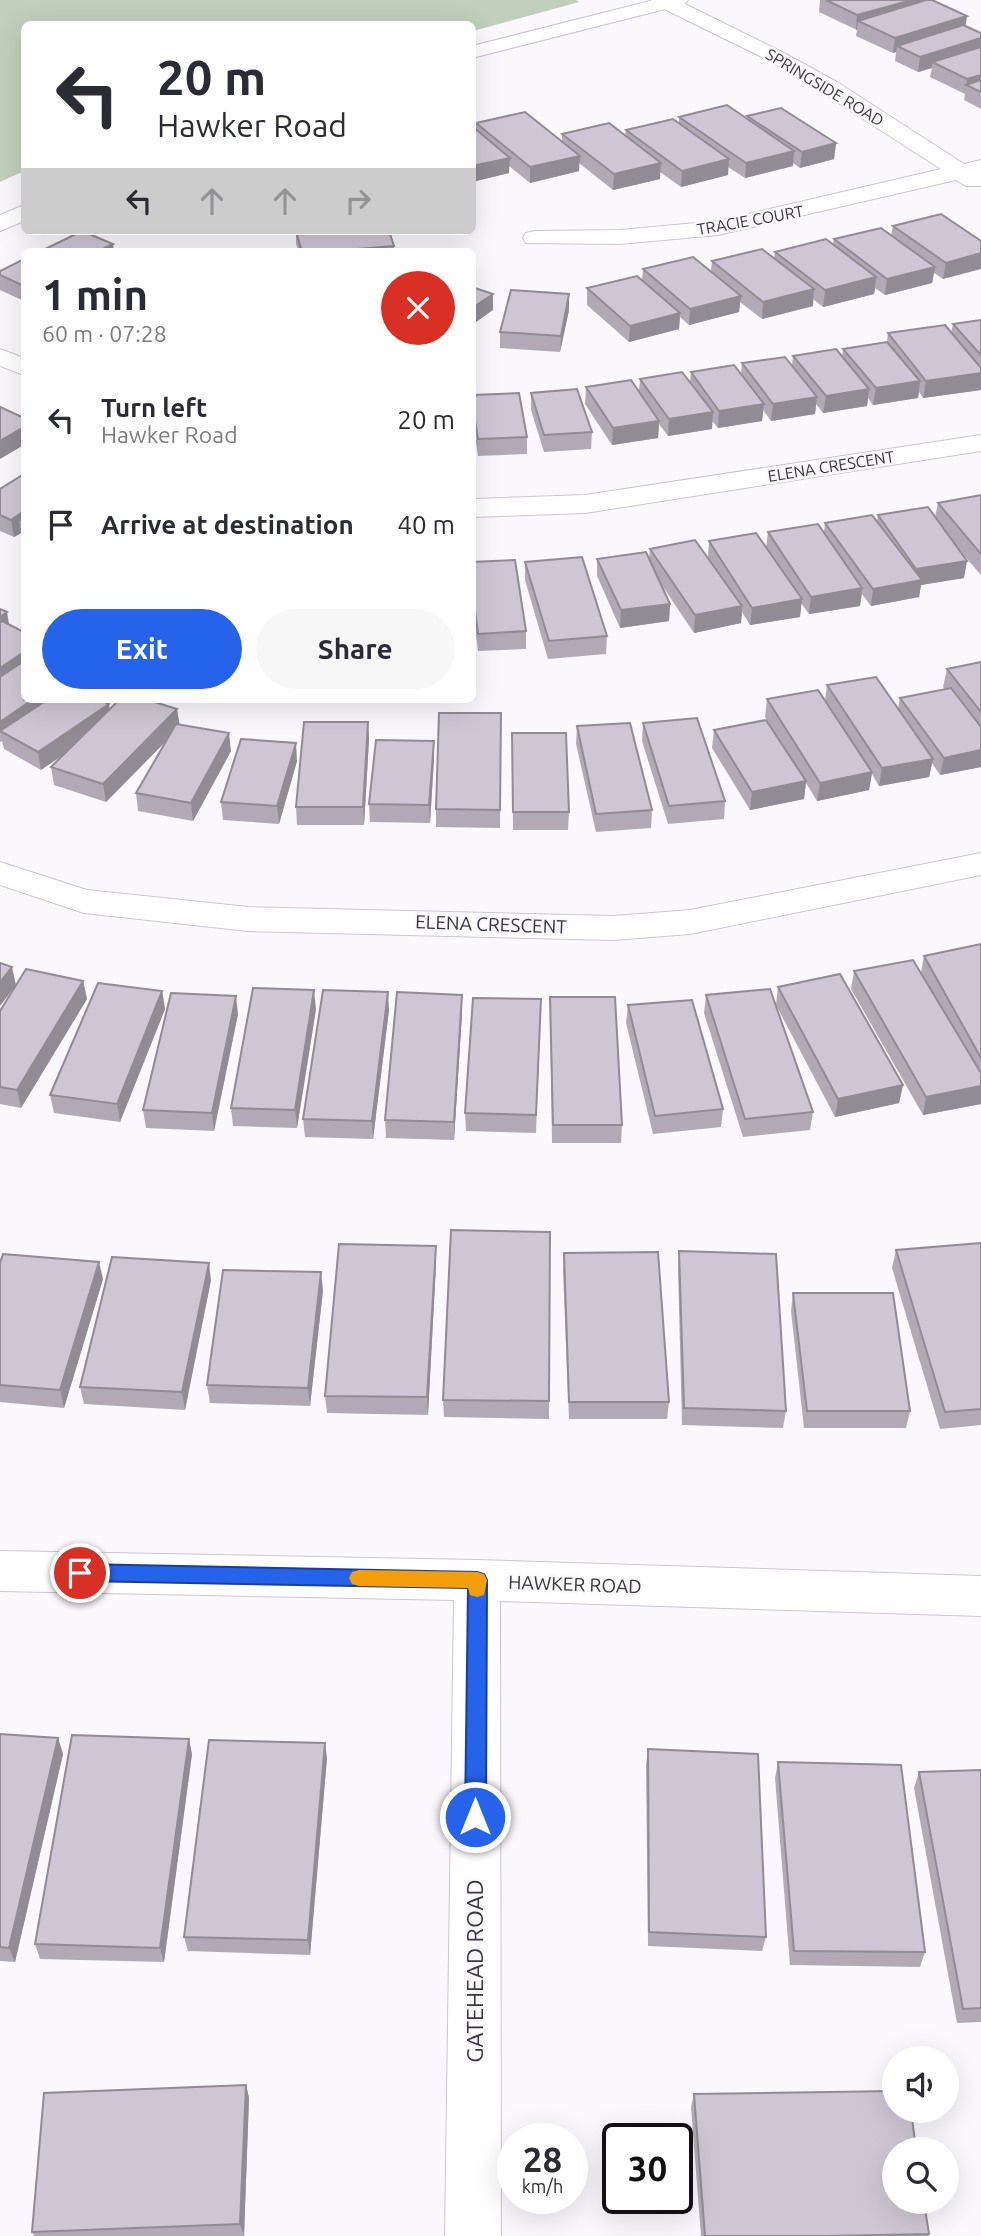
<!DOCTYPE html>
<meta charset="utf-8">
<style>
:root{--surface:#fff;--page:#f7f7f7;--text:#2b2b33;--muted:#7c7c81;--accent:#2563eb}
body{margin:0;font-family:Ubuntu,sans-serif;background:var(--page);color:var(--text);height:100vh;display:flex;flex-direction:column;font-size:26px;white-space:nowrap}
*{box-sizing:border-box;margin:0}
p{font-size:23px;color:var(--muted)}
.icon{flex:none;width:38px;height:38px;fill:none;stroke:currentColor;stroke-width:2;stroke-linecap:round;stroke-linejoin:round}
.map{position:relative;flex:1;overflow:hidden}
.panel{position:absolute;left:21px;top:248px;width:455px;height:455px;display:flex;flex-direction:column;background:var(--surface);border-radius:10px;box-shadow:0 7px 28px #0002}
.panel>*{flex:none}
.hud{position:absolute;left:21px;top:21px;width:455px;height:214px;border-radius:10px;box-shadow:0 7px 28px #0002;background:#fff;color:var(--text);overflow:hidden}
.controls{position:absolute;left:882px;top:2046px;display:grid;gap:14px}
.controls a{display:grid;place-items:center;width:77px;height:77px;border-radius:50%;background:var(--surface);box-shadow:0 7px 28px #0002;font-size:35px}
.speed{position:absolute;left:497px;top:2123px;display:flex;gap:14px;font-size:35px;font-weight:700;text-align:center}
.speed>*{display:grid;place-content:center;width:91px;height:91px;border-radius:50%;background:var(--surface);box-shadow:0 7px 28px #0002;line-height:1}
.speed small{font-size:18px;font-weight:400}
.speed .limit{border:4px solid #111;border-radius:10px;background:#fff;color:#111}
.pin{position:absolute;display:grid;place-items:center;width:60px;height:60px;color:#fff;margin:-30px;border:4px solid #fff;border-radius:50%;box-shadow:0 2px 7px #0007}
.me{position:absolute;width:77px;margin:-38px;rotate:0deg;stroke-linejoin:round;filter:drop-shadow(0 0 5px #0008)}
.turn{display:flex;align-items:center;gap:24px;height:147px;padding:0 21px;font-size:32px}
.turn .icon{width:91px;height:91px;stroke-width:2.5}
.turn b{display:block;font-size:49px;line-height:60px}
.lanes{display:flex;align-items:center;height:66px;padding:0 21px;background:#0003;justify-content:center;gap:35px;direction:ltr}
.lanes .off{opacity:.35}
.round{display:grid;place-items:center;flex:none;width:74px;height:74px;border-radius:37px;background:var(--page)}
.summary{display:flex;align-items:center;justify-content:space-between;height:119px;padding:0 21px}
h1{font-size:42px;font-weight:700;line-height:52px}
.primary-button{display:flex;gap:14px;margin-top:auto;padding:14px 21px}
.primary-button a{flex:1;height:80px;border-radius:42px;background:var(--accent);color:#fff;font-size:28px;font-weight:700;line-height:80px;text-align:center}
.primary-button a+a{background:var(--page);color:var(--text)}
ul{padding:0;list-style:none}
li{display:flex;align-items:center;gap:21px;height:105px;padding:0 21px}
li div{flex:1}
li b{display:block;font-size:26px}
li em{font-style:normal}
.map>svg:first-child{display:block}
.green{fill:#c0cfbb}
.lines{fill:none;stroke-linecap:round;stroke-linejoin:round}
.minor-casing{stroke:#ccc4d2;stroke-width:2}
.tertiary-casing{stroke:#ccc4d2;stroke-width:2}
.minor{fill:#fff;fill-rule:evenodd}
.tertiary{fill:#fff;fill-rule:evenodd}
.wall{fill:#b1aab6}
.shaded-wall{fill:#908b94}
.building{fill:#cec6d4;stroke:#908b94;stroke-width:2}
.route{fill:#2563eb;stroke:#184099;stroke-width:2}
.slow{fill:#f59e0b}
.labels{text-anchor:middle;stroke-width:5;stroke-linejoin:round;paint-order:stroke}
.far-street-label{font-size:16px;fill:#3a373c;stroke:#fbf8fd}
.street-label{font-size:19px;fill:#3a373c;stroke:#fbf8fd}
.near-street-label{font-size:23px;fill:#3a373c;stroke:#fbf8fd}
</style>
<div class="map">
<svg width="981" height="2236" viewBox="0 0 981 2236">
<rect width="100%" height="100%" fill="#fbf8fd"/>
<!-- green -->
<polygon class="green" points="0,0 576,0 579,2 473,31 472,24 24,24 24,171 0,182"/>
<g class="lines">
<defs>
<g id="minor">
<polygon points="651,0 677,0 784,53 837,82 964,164 981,160 981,186 966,186 956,180 718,235 620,244 526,243 523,238 526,233 535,231 620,230 718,221 941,169 821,92 770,61 654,4"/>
<polygon points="0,349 24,358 24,375 0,366"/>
<polygon points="981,435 981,451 585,513 472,517 472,499 585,495"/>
<polygon points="981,853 981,875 690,934 614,940 248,931 84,913 0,885 0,862 87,890 248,907 614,916 690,910"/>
<polygon points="0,1551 477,1560 981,1576 981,1616 500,1601 501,2236 445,2236 454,1600 0,1591"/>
</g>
<g id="tertiary">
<polygon points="654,0 688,0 685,4 472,58 472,46"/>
<polygon points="24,205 24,221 0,231 0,215"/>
</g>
</defs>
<!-- minor casing -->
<use href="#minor" class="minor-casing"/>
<!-- tertiary casing -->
<use href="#tertiary" class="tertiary-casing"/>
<!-- minor -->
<use href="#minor" class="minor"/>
<!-- tertiary -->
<use href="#tertiary" class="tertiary"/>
</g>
<!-- wall -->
<g class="wall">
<polygon points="820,0 932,0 965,26 981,33 981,109 964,100 965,94 930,77 932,68 918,72 895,61 896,52 893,53 856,36 857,30 819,12"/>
<polygon points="747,116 836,143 834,159 800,168 793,163 793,166 745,178 728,167 728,175 681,187 660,172 660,179 613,190 579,163 579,171 530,183 509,166 509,173 472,182 472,126 476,130 476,123 562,142 562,134 625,136 626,130 679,124 679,117 747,119"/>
<polygon points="893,226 981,241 943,279 934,273 932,283 885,295 875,288 874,294 823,307 813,299 813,306 762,319 740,302 739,312 689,325 680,317 679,329 629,342 587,305 587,288 642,281 643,269 711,271 712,261 774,258 775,252 833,245 834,239 891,236"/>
<polygon points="296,231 389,231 394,246 394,252 396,252 299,252 296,244"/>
<polygon points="24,259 24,301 0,290 0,271"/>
<polygon points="569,310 560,352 500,348 500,332"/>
<polygon points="981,320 981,390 923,398 919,392 918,398 873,405 868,398 867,406 823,413 816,404 815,414 771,421 763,410 762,421 718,428 712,421 712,429 668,436 659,424 658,438 612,445 585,404 586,387 639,391 640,379 690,382 691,372 741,374 742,363 792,366 793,356 842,357 843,349 887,342 888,333 951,333 953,324"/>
<polygon points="531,393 592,432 591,449 544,452 531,410"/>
<polygon points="472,395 527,437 527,454 478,456 472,419"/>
<polygon points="24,474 24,538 22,537 21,533 14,537 0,531 0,489"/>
<polygon points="981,495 981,575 955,545 964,578 921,585 919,597 871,606 862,594 860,606 809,614 801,603 800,617 750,625 742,612 741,623 694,633 661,584 670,604 669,621 620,628 597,576 597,559 649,559 650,549 708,557 709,541 766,548 768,532 824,532 825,523 877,522 878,515 935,517 938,503"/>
<polygon points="472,562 526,631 526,649 478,651 472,604"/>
<polygon points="525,562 607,636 606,654 548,659 525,580"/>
<polygon points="0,609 9,624 24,700 110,709 177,709 179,725 231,751 193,821 138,811 136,793 167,740 106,802 54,785 51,767 63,754 41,770 4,749 2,741 0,742"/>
<polygon points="981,662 981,767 940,775 932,763 929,777 879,786 872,774 869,790 817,801 806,783 804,799 750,810 712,748 714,730 772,728 765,717 767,699 825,701 827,685 898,709 900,698 945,689 943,687 947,669"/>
<polygon points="501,713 500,828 436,827 436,809"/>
<polygon points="368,722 369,740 364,825 297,825 296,807"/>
<polygon points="643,723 725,801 724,819 668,824 642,741"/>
<polygon points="577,726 652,810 651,828 596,832 576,744"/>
<polygon points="512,733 569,812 568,830 513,830"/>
<polygon points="434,741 434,759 430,823 370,822 369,804"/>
<polygon points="297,761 279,824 223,820 221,802"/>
<polygon points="981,944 981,1104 923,1115 851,989 854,971 921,972 924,956"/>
<polygon points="83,981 87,999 21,1108 0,1104 0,1011"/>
<polygon points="778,987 903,1085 899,1103 835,1117 776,1005"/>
<polygon points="162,991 165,1009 120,1122 54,1113 50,1095"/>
<polygon points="462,995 462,1013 454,1140 386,1138 385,1120"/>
<polygon points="706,995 813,1112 810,1130 743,1137 704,1013"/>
<polygon points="550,997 622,1125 621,1143 552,1143"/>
<polygon points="541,999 536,1133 466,1131 465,1113"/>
<polygon points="628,1005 723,1109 721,1127 653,1134 626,1023"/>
<polygon points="316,1009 297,1128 233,1126 231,1108"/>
<polygon points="389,1010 373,1139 305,1137 303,1119"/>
<polygon points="238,1014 214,1131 146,1128 143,1110"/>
<polygon points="981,1243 981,1425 940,1429 892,1268 896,1250"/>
<polygon points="679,1251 786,1411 783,1428 682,1425 678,1269"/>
<polygon points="564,1253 669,1402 667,1419 569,1419 563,1271"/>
<polygon points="0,1263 103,1279 64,1408 0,1402"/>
<polygon points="436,1264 428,1415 327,1413 325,1396"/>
<polygon points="211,1280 185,1410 84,1404 80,1387"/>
<polygon points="323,1290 310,1406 210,1403 207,1385"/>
<polygon points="793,1293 910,1411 906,1428 804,1428 791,1311"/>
<polygon points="443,1400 549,1401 549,1419 444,1417"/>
<polygon points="0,1734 58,1738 63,1754 15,1962 0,1961"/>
<polygon points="648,1749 766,1937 762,1951 648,1946 646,1765"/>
<polygon points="192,1754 164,1962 40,1959 35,1944"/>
<polygon points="327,1758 310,1955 188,1951 184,1937"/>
<polygon points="778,1762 925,1952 920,1967 790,1965 775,1778"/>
<polygon points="981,1770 981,2022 957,2023 914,1788 919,1772"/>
<polygon points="246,2085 249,2098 244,2236 34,2236 32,2232"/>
<polygon points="694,2094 929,2234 928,2236 701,2236 691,2107"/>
</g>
<!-- shaded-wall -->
<g class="shaded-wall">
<polygon points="912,0 928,0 858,21 857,30 856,30 857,15"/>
<polygon points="967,16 965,30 897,46 896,52 893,53 895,38"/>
<polygon points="981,38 981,52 932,62 932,68 918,72 920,57"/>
<polygon points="981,75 981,89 966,85 965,94 967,79"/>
<polygon points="836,143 834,159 800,168 802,152"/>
<polygon points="794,151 793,166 745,178 746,163"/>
<polygon points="580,156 579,171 530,183 530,167"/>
<polygon points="510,158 509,173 472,182 472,166"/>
<polygon points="729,159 728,175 681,187 682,171"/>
<polygon points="661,163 660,179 613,190 614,174"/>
<polygon points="113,244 114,252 97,252"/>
<polygon points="981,253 981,269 943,279 946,263"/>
<polygon points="935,267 932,283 885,295 887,279"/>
<polygon points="876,277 874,294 823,307 825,290"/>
<polygon points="814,289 813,306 762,319 763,302"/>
<polygon points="493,294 493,310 472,325 472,308"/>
<polygon points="569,294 569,310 560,352 561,336"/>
<polygon points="741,296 739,312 689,325 690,309"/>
<polygon points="680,313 679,329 629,342 630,326"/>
<polygon points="981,373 981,390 923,398 926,381"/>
<polygon points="920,381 918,398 873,405 876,388"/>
<polygon points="869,389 867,406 823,413 826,396"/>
<polygon points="817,397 815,414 771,421 773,404"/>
<polygon points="764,404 762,421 718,428 719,411"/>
<polygon points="713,412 712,429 668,436 669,419"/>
<polygon points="659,421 658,438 612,445 613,428"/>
<polygon points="24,427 24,445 0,459 0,441"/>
<polygon points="24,511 24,522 19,519 21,533 14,537 11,520"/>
<polygon points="967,561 964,578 921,585 919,597 871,606 873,589 914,581 916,569"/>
<polygon points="862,588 860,606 809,614 811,597"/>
<polygon points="802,599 800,617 750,625 752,608"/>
<polygon points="670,604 669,621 620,628 621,610"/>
<polygon points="742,606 741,623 694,633 695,615"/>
<polygon points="7,612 10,630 0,636 0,617"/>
<polygon points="24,652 24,672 0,688 0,668"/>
<polygon points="32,700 62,700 0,731 0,722"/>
<polygon points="109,704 112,722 41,770 38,752"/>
<polygon points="177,709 180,727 106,802 103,784"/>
<polygon points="368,722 369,740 364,825 363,807"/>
<polygon points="229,733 231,751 193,821 191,803"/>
<polygon points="434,741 434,759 430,823 429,805"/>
<polygon points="296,743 297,761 279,824 277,806"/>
<polygon points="981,750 981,767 940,775 944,758"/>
<polygon points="933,759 929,777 879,786 882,768"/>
<polygon points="872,772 869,790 817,801 820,783"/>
<polygon points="806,781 804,799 750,810 752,792"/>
<polygon points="12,967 16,985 0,1006 0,982"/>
<polygon points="83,981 87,999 21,1108 17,1090"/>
<polygon points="314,990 316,1009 297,1128 295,1110"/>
<polygon points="162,991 165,1009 120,1122 117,1104"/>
<polygon points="388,992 389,1010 373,1139 372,1121"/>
<polygon points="462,995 462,1013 454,1140 454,1122"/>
<polygon points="236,996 238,1014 214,1131 212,1113"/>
<polygon points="903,1085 899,1103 835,1117 838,1099"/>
<polygon points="981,1086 981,1104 923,1115 926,1097"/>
<polygon points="436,1246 436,1264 428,1415 427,1397"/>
<polygon points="99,1262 103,1279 64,1408 60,1390"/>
<polygon points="209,1263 211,1280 185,1410 182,1392"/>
<polygon points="321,1272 323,1290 310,1406 308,1388"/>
<polygon points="58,1738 63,1754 15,1962 9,1948"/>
<polygon points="189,1739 192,1754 164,1962 160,1948"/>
<polygon points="325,1743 327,1758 310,1955 308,1940"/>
<polygon points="246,2085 249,2098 244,2236 240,2224"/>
</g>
<!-- building -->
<g class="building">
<polygon points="826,0 912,0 857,15"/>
<polygon points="926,0 932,0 967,16 895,38 858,21"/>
<polygon points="963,25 981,33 981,38 920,57 897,46"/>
<polygon points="981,47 981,75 967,79 932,62"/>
<polygon points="981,80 981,92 966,85"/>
<polygon points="727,105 794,151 746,163 679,117"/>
<polygon points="781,108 836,143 802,152 747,116"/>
<polygon points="525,112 580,156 530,167 476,123"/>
<polygon points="673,119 729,159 682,171 626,130"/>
<polygon points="609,123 661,163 614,174 562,134"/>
<polygon points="472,126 510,158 472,166"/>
<polygon points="941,214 981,241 981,253 946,263 893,226"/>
<polygon points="881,228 935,267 887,279 834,239"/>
<polygon points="82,231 113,244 97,252 39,252"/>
<polygon points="296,231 389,231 394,246 321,252 302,252"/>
<polygon points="826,239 876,277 825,290 775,252"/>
<polygon points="110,248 121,252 103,252"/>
<polygon points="762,249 814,289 763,302 712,261"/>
<polygon points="693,257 741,296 690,309 643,269"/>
<polygon points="24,259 24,286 0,275 0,271"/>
<polygon points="637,276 680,313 630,326 587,288"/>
<polygon points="472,287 493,294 472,308"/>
<polygon points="511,290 569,294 561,336 500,332"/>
<polygon points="981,320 981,355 953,324"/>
<polygon points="945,325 981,368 981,373 926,381 888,333"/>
<polygon points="887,342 920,381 876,388 843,349"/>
<polygon points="836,349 869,389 826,396 793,356"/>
<polygon points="785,357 817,397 773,404 742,363"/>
<polygon points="734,365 764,404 719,411 691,372"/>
<polygon points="682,372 713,412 669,419 640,379"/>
<polygon points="631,380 659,421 613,428 586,387"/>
<polygon points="577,389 592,432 544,435 531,393"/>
<polygon points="519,393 527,437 478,439 472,402 472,395"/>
<polygon points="0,407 24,418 24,427 0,441"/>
<polygon points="24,474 24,511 11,520 0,515 0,489"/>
<polygon points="981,495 981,554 938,503"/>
<polygon points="928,507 967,561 916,569 878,515"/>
<polygon points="872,515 922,580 873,589 825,523"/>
<polygon points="24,516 24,522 19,519"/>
<polygon points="818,524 862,588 811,597 768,532"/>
<polygon points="756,533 802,599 752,608 709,541"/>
<polygon points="695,540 742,606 695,615 650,549"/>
<polygon points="646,552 670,604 621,610 597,559"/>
<polygon points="582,557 607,636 549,641 525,562"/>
<polygon points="515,560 526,631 478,634 472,588 472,562"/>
<polygon points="0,609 7,612 0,617"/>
<polygon points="2,621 24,632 24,652 0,668 0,623"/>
<polygon points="24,661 24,700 32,700 0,722 0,677"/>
<polygon points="981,662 981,712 947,669"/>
<polygon points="876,677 933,759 882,768 827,685"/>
<polygon points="951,688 981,727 981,750 944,758 900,698"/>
<polygon points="818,690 872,772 820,783 767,699"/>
<polygon points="47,700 101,700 109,704 38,752 0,731"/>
<polygon points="119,700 148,700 177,709 103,784 51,767"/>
<polygon points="439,713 501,713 500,810 436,809"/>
<polygon points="697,718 725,801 669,806 643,723"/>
<polygon points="766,720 806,781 752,792 714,730"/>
<polygon points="304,722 368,722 363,807 296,807"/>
<polygon points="630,723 652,810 596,814 577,726"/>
<polygon points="176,724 229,733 191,803 136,793"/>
<polygon points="512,733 566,733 569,812 513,812"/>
<polygon points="241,739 296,743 277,806 221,802"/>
<polygon points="376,740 434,741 429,805 369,804"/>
<polygon points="981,944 981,1058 924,956"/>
<polygon points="913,960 981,1073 981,1086 926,1097 854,971"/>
<polygon points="0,963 12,967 0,982"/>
<polygon points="26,969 83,981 17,1090 0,1087 0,1011"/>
<polygon points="840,974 903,1085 838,1099 778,987"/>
<polygon points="98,983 162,991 117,1104 50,1095"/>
<polygon points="253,988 314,990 295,1110 231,1108"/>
<polygon points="770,989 813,1112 745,1119 706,995"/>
<polygon points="323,990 388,992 372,1121 303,1119"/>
<polygon points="397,992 462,995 454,1122 385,1120"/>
<polygon points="171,993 236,996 212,1113 143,1110"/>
<polygon points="550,997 615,997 622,1125 553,1125"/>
<polygon points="473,998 541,999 536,1115 465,1113"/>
<polygon points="692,1000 723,1109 655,1116 628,1005"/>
<polygon points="451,1230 550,1232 549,1401 443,1400"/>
<polygon points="981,1243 981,1409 945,1412 896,1250"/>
<polygon points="339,1244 436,1246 427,1397 325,1396"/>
<polygon points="679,1251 776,1254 786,1411 684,1408"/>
<polygon points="658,1252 669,1402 569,1402 564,1253"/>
<polygon points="3,1254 99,1262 60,1390 0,1385 0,1263"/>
<polygon points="112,1257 209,1263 182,1392 80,1387"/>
<polygon points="223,1270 321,1272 308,1388 207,1385"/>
<polygon points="793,1293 893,1293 910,1411 807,1411"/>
<polygon points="0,1734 58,1738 9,1948 0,1947"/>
<polygon points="72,1735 189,1739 160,1948 35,1944"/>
<polygon points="209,1740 325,1743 308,1940 184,1937"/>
<polygon points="648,1749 758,1754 766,1937 649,1932"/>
<polygon points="778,1762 901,1765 925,1952 794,1951"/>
<polygon points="981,1770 981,2008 963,2009 919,1772"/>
<polygon points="246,2085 240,2224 32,2232 44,2093"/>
<polygon points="894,2091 894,2110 911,2110 916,2149 894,2149 894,2202 924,2202 929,2234 827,2236 705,2236 694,2094"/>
</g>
<!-- route -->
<polygon class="route" points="80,1564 477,1572 484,1574 487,1580 486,1817 483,1824 475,1826 468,1824 465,1817 468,1588 80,1581 73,1579 70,1573 73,1567"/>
<!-- slow -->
<polygon class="slow" points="359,1570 477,1572 484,1574 487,1580 484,1595 477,1597 470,1595 468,1588 359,1586 352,1584 349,1578 352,1572"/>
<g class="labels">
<!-- far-street labels -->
<g class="far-street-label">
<text transform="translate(825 87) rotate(31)" y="6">SPRINGSIDE ROAD</text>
<text transform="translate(750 220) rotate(-10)" y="6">TRACIE COURT</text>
<text transform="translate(831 466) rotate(-9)" y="6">ELENA CRESCENT</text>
</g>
<!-- street labels -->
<g class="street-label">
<text transform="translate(491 924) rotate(2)" y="7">ELENA CRESCENT</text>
<text transform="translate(575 1584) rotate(2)" y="7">HAWKER ROAD</text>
</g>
<!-- near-street labels -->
<g class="near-street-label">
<text transform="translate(475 1971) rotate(-90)" y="8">GATEHEAD ROAD</text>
</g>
</g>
</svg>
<div class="controls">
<a><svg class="icon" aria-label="sound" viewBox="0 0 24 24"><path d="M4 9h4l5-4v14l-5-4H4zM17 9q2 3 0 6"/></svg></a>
<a><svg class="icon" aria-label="search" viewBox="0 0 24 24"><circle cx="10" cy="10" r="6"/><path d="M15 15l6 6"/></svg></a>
</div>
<div class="speed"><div>28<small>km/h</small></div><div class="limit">30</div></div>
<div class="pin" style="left:80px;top:1573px;background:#d93025"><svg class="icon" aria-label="arrive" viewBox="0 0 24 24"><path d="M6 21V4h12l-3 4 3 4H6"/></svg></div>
<svg class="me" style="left:475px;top:1817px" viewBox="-20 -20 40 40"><circle r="17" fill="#2563eb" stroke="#fff" stroke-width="3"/><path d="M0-11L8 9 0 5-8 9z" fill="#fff"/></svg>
<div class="hud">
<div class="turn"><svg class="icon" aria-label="left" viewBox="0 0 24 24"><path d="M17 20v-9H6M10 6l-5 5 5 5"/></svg><div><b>20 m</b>Hawker Road</div></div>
<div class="lanes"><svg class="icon" aria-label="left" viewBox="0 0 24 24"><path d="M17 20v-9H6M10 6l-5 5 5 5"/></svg><svg class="icon off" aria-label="ahead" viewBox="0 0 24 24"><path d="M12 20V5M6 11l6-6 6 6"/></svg><svg class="icon off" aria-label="ahead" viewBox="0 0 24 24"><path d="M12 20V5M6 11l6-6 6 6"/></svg><svg class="icon off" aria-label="right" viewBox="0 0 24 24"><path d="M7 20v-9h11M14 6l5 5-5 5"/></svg></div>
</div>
<section class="panel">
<div class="summary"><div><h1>1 min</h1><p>60 m · 07:28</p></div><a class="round" style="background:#d93025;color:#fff"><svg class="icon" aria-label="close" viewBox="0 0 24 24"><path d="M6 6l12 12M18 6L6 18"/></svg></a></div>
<ul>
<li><svg class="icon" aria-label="left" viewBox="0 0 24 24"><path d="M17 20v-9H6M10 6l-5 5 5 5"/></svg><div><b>Turn left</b><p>Hawker Road</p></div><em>20 m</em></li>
<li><svg class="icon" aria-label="arrive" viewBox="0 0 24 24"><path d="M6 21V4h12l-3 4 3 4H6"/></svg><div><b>Arrive at destination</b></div><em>40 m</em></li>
</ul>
<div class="primary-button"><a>Exit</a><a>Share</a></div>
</section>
</div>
